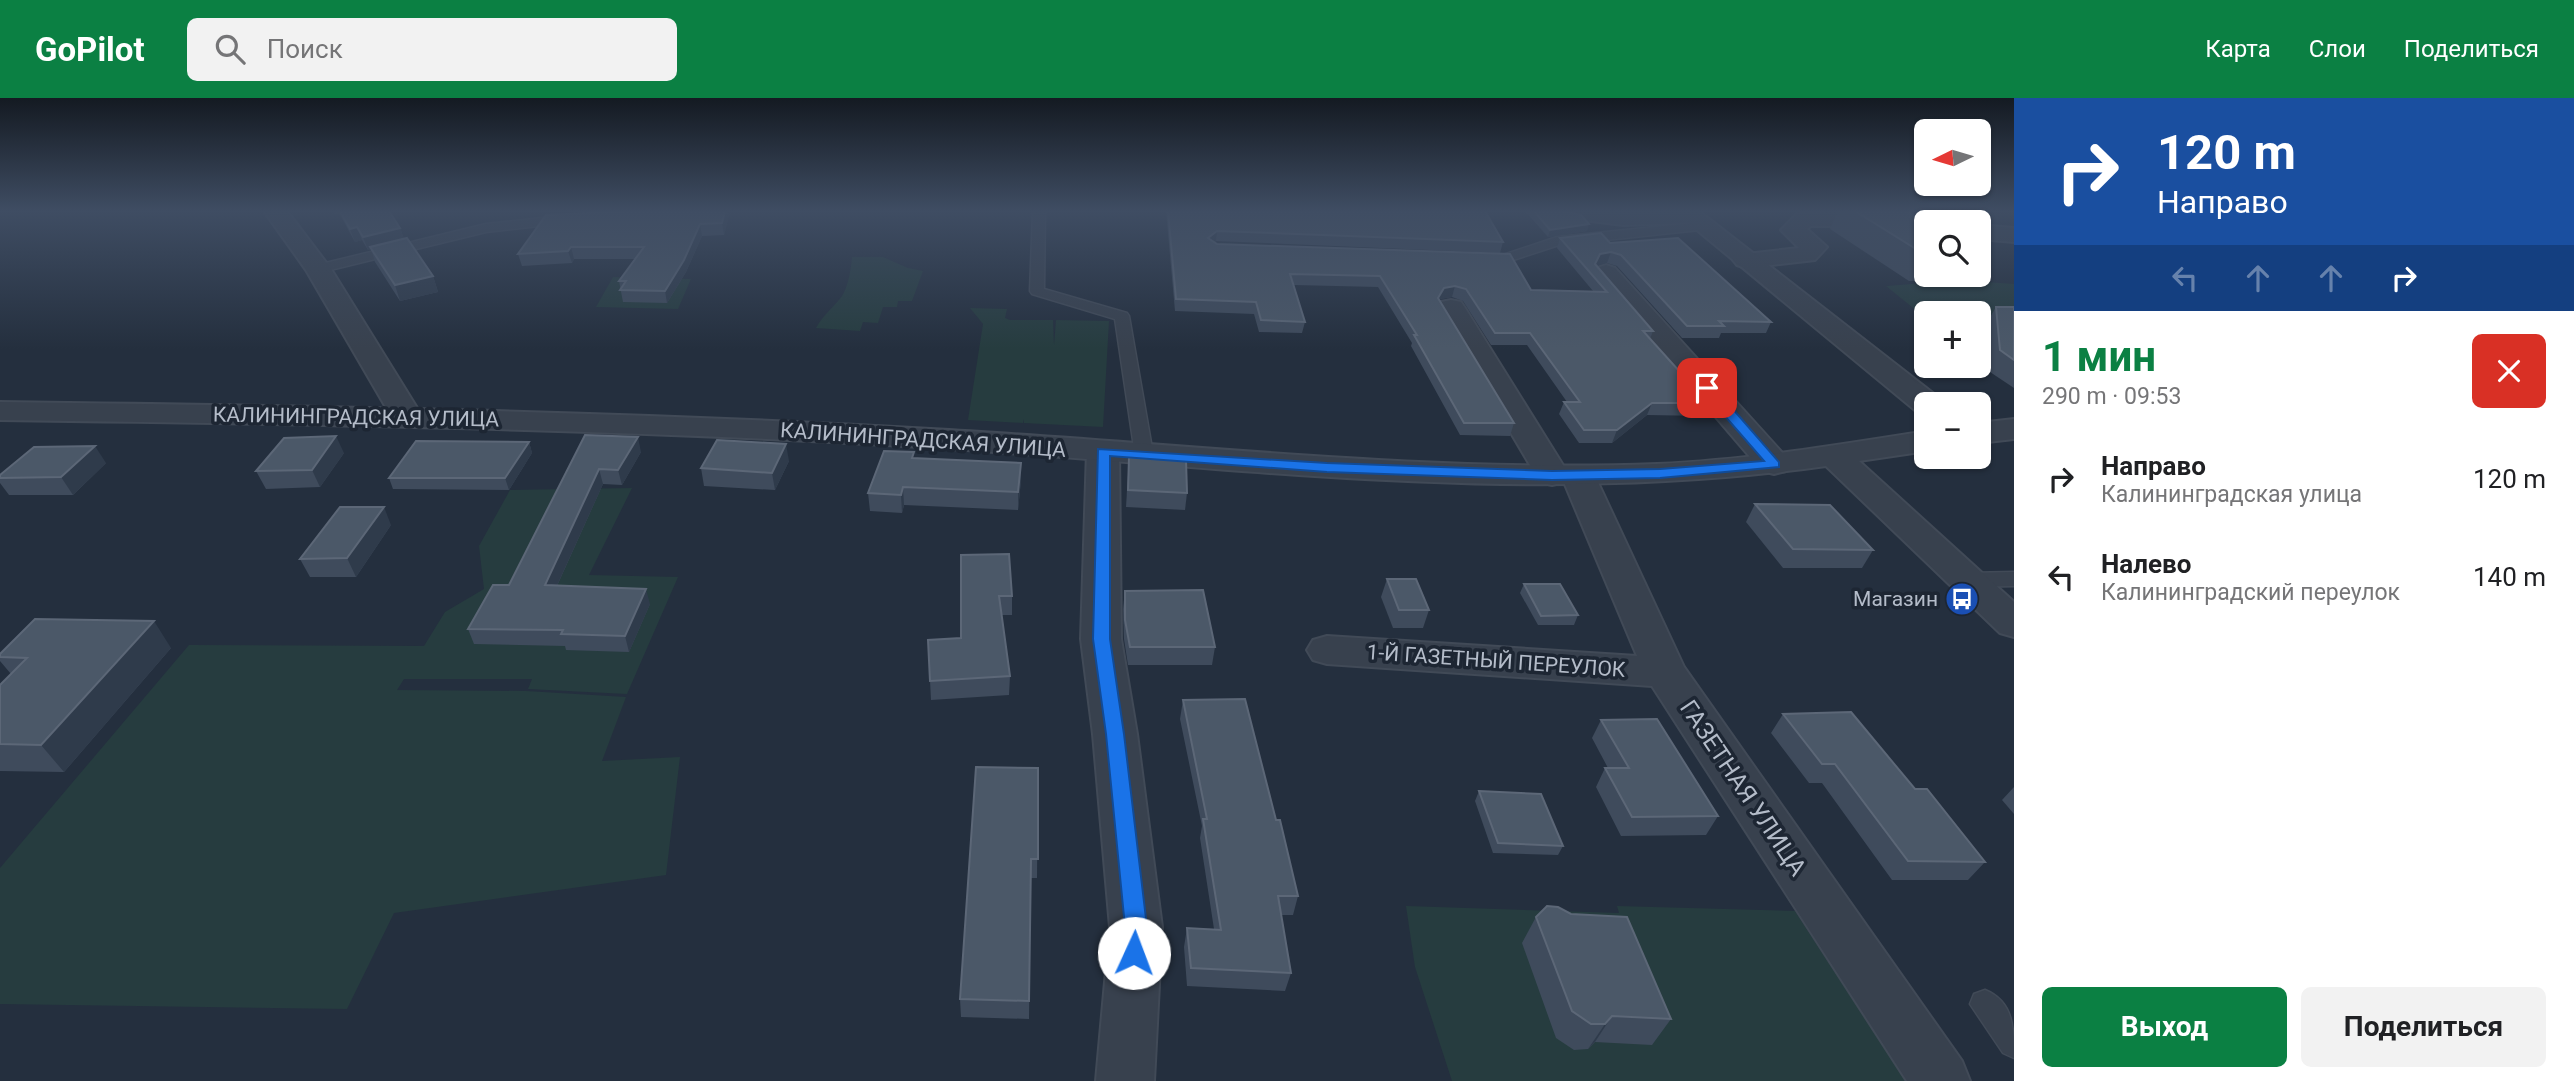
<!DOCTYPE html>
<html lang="ru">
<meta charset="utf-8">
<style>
:root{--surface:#fff;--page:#f2f2f2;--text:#202124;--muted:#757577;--accent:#0b8043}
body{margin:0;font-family:Roboto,sans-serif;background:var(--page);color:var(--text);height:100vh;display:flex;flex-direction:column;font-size:26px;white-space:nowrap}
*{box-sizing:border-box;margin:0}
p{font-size:23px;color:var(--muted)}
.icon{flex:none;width:38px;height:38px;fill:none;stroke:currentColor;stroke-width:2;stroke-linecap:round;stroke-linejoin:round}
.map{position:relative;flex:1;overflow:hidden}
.panel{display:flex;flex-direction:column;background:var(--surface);width:560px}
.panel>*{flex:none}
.top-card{background:#1a4fa0;color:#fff;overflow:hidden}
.needle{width:46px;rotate:265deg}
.fabs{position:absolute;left:1914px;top:21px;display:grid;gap:14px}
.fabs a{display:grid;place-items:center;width:77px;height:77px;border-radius:10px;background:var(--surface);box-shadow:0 2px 5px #0004;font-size:35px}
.pin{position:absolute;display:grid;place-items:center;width:60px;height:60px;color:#fff;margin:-30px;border-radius:14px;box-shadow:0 4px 10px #0006}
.me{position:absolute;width:77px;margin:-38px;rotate:2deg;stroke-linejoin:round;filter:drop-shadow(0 0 5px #0008)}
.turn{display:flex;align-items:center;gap:24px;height:147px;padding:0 28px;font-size:32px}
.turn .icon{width:91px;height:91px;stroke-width:2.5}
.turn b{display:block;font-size:49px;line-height:60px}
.lanes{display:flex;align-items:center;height:66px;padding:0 28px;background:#0003;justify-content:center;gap:35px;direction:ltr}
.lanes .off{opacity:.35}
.round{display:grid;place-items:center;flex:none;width:74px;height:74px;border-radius:10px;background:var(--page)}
.overview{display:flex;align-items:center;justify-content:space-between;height:119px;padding:0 28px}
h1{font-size:42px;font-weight:700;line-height:52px;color:var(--accent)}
.cta{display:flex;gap:14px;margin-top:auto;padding:14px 28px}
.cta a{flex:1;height:80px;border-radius:10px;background:var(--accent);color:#fff;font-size:28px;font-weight:700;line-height:80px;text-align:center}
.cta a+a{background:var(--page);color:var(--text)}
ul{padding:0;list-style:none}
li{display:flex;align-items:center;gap:21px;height:98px;padding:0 28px}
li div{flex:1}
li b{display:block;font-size:26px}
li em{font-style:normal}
header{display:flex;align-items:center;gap:42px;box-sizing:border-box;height:98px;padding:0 35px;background:var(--accent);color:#fff}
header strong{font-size:33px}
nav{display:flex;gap:38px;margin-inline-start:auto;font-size:24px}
.search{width:490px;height:63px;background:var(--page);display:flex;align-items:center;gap:18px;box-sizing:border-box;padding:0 24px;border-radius:10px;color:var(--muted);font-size:26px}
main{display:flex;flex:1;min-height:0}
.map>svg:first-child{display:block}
.green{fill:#263c3f}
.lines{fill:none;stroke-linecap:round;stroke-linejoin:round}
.service-casing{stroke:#414a57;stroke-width:3}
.minor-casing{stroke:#414a57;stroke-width:4}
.tertiary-casing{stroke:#414a57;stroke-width:4}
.service{fill:#38414e;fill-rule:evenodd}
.minor{fill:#38414e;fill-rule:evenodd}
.tertiary{fill:#38414e;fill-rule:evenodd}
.wall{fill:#3f4b5c}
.shaded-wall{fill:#2f3b4b}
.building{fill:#4b5868;stroke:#5c6777;stroke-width:2}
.route{fill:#1a73e8;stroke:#114b97;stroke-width:2}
.labels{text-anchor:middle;stroke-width:7;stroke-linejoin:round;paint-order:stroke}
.street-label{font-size:21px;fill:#b4bcc9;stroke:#1d2633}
.poi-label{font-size:21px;fill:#b4bcc9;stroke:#1d2633;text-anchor:end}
.near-street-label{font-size:24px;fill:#b4bcc9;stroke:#1d2633}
</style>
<header>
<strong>GoPilot</strong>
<div class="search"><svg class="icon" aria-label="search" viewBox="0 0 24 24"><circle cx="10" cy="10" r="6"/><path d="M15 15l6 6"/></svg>Поиск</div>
<nav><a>Карта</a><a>Слои</a><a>Поделиться</a></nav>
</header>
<main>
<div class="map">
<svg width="2014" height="983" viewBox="0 0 2014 983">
<rect width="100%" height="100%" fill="#242f3e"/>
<!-- green -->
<g class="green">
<path d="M852,159H883L908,170L923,173L912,203H898L897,209H883L878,225L863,224L860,233L816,230C823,217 834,209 842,198C848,189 851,171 852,159Z"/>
<polygon points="613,179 691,181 678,211 596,209"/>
<polygon points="1962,182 2014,186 2014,221 1979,219 1979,215 1929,215 1917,213 1886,188"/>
<polygon points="970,210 1007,211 1005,220 1010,222 1053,222 1054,247 1056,222 1109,223 1103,329 1024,325 1024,321 1023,325 968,322 983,226"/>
<polygon points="632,390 589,477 678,479 627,596 528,591 532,581 404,581 397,592 526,593 626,599 602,663 680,659 666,777 394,815 347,911 0,906 0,770 189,547 424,548 445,514 484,491 479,448 510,392"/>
<polygon points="1406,808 1619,815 1617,808 1795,813 1906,983 1452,983 1415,869"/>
</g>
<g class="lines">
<defs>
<g id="service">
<polygon points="1033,113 1045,113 1044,191 1127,215 1129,218 1153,356 1150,360 1144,361 1135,356 1115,221 1032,196 1030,193"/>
<polygon points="570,117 576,121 575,124 486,134 318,175 311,171 313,168 486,126"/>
<polygon points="1704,124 1709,125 1709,131 1559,147 1501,166 1485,165 1478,161 1485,157 1500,158 1557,139"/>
<polygon points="2014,474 2014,488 1967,489 1960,487 1957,482 1960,477 1967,475"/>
<path d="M1985,892C2014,904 2014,931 2014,960L2003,955L1970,906L1974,896Z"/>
</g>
<g id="minor">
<polygon points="264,113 287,113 331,171 422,318 417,325 406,327 395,325 306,172"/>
<polygon points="1556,113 1699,113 1703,118 1699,123 1691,125 1623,127 1567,120 1559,118"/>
<polygon points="1851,113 1912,118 1937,124 1927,124 1927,134 1866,128 1811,128 1807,131 1827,149 1815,162 1746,170 1737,167 1733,162 1737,157 1799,150 1781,132 1797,116"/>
<polygon points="1979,127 2014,130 2014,144 1979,141"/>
<polygon points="1606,167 1615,170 1786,359 1791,366 1786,373 1774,376 1762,373 1597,180 1593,175 1597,170"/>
<polygon points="1451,202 1461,204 1465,210 1566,372 1578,368 1590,371 1595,378 1684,569 1962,963 1970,983 1907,983 1652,588 1327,566 1313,562 1307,552 1313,542 1327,538 1637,558 1564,384 1552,387 1540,384 1437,210 1441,204"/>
<polygon points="1103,343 1115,346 1119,353 1121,541 1137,636 1162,829 1154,983 1096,983 1110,829 1093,636 1081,541 1087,353 1091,346"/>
</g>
<g id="tertiary">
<polygon points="1674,113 1699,113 1938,299 1942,306 1927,306 1927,315 1916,313"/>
<path d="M0,304C311,308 621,313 931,331C1173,344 1415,375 1657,366C1748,362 1837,347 1927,333V353L1859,363L2014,504V539L2000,535L1826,368C1530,410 1233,369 937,350C625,331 312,326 0,322Z"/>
<polygon points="2014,321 2014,341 1979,345 1979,325"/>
</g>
</defs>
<!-- service casing -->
<use href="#service" class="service-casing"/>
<!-- minor casing -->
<use href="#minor" class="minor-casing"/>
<!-- tertiary casing -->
<use href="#tertiary" class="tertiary-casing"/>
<!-- service -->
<use href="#service" class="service"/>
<!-- minor -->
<use href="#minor" class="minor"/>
<!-- tertiary -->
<use href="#tertiary" class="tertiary"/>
</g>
<!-- wall -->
<g class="wall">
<polygon points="333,113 389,113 400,130 404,141 433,178 438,194 400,203 375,164 371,151 368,152 362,142 355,144 339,115 335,116"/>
<polygon points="730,113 724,137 702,138 686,174 667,205 623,204 619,183 636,161 574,161 572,165 522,168 518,156"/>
<polygon points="1166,113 1485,113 1503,144 1500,155 1216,143 1215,144 1217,146 1531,192 1593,193 1557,150 1560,140 1610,145 1771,224 1766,235 1721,235 1719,240 1682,240 1617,168 1607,165 1597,167 1653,233 1650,241 1708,305 1703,318 1647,317 1612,345 1579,345 1559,316 1564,304 1567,304 1527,247 1491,247 1463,203 1452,199 1440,201 1440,203 1514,325 1510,338 1460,337 1411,248 1412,245 1378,189 1294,187 1305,224 1302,235 1259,234 1254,216 1175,213"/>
<polygon points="1525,113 1563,113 1587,133 1548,139"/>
<polygon points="1838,113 1906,113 1927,125 1927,177 1965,177 1962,182 1909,183 1830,131"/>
<polygon points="1996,209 2014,209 2014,290 1987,272 1985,228"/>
<polygon points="585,337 641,354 622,387 603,386 557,488 650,506 629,554 566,552 565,548 474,546 468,531 509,487"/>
<polygon points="529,344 532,355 509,392 393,391 389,380"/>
<polygon points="344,355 320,389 266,391 256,373"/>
<polygon points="1129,359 1187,395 1185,412 1126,409"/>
<polygon points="914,360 1021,382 1018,412 904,407 902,415 870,413 868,395"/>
<polygon points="789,363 775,392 704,388 701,370"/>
<polygon points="106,365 73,397 9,397 0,385 0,377"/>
<polygon points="1755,406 1873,452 1862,470 1783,470 1746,424"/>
<polygon points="391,427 356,479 310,479 300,461"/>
<polygon points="961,457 1012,498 1012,517 1002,517 1010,578 1009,597 931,602 928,542 961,540"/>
<polygon points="1387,481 1429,512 1423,530 1393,530 1381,499"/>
<polygon points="1524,486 1578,517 1574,527 1538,527 1520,495"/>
<polygon points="1125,493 1215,549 1212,567 1128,567 1124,541 1123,511"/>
<polygon points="171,550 64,674 0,673 0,587 11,576 0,563 0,556"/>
<polygon points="1183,602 1276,722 1298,798 1293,817 1281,817 1291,875 1285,893 1187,888 1184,849 1187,830 1214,831 1200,740 1202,728 1180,621"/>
<polygon points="1783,616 1915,691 1985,764 1968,782 1892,782 1822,685 1809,685 1771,635"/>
<polygon points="1601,622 1718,718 1706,737 1621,738 1596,689 1605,670 1608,670 1592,640"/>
<polygon points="1038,670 1037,780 1031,780 1029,921 961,919 960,901"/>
<polygon points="2014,689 2014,716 2002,702"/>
<polygon points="1479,693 1563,748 1558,757 1493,755 1475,703"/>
<polygon points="1536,819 1671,921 1652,947 1595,944 1588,951 1574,952 1556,940 1522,845"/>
</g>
<!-- shaded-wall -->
<g class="shaded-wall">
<polygon points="725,113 730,113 724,137 722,125"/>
<polygon points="700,126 702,138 686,174 667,205 665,193"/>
<polygon points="1589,126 1587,133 1548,139 1550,132"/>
<polygon points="357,129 362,142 355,144 350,131"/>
<polygon points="400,130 405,143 368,152 363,139"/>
<polygon points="1217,133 1216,143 1207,151 1208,140"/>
<polygon points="571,149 574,161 572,165 568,153"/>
<polygon points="1611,154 1607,165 1596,168 1591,177 1595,166 1600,156"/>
<polygon points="433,178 438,194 400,203 395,187"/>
<polygon points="1455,188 1452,199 1440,201 1435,211 1438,200 1444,190"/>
<polygon points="1652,305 1647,317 1612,345 1617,332"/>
<polygon points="336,338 344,355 320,389 312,372"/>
<polygon points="638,339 641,354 622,387 618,372"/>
<polygon points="529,344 532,355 509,392 505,380"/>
<polygon points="786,346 789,363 775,392 772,375"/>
<polygon points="95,348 106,365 73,397 61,379"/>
<polygon points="1021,365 1021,382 1018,412 1018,394"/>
<polygon points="599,371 603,386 550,503 545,487"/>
<polygon points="903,389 904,407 902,415 901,397"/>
<polygon points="384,409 391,427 356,479 347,460"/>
<polygon points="646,491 650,506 629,554 625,538"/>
<polygon points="154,523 171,550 64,674 41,647"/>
<polygon points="1612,918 1595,944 1588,951 1605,926"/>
</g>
<!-- building -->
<g class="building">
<polygon points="340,113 389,113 400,130 363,139 357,129 350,131"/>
<polygon points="634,113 725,113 722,125 700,126 684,162 665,193 620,192 626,183 619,183 644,149 571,149 568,153 518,156 546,117"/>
<polygon points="1168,113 1485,113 1503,144 1217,133 1208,140 1217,146 1510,156 1531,192 1607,194 1560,140 1601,135 1610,145 1678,140 1771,224 1719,223 1724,228 1687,228 1621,157 1611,154 1600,156 1595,166 1653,233 1643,233 1708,305 1652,305 1617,332 1584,332 1564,304 1580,304 1530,235 1495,235 1466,191 1455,188 1444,190 1438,200 1514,325 1464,325 1414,237 1417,237 1380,178 1290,176 1305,224 1261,222 1256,204 1176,201"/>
<polygon points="1534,113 1563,113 1581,117 1589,126 1550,132"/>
<polygon points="1855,113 1906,113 1927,125 1927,156 1924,156"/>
<polygon points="407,140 433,178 395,187 370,149"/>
<polygon points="1996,209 2014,209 2014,262 2000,252"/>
<polygon points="585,337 638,339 618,372 599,371 545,487 646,491 625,538 561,536 563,532 468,531 493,487 509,487"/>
<polygon points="336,338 312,372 256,373 284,340"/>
<polygon points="717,342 786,346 772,375 701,370"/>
<polygon points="416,343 529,344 505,380 389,380"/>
<polygon points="95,348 61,379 0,380 0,377 34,349"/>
<polygon points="884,353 914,354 912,360 1021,365 1018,394 903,389 901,397 868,395"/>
<polygon points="1129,359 1186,362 1187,395 1128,392"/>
<polygon points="1755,406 1830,407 1873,452 1793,451"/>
<polygon points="340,409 384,409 347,460 300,461"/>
<polygon points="1009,456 1012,498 999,498 1010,578 930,583 928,542 961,540 961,457"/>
<polygon points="1387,481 1416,481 1429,512 1399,512"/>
<polygon points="1524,486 1560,486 1578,517 1541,518"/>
<polygon points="1203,492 1215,549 1130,549 1125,522 1125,493"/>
<polygon points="35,521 154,523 41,647 0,646 0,587 27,560 0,559 0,556"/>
<polygon points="1245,601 1276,722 1280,722 1298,798 1278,798 1291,875 1191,870 1187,830 1221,832 1203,721 1207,721 1183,602"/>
<polygon points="1851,614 1915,691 1927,691 1985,764 1908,763 1835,666 1822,666 1783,616"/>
<polygon points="1657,621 1718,718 1632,719 1605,670 1629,670 1601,622"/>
<polygon points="976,669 1038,670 1038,761 1031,761 1029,903 960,901"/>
<polygon points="1479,693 1541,696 1563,748 1498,745"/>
<polygon points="1547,808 1558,809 1571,816 1627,819 1671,921 1612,918 1605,926 1591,926 1572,913 1536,819"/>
</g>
<!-- sky -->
<linearGradient id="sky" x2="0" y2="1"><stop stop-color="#141a22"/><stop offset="0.45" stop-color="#3f4d63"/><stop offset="1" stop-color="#3f4d63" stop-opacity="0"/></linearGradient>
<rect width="2014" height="251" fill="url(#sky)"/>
<!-- route -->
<polygon class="route" points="1707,286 1712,287 1779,364 1779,369 1660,380 1552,382 1327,374 1110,358 1110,541 1124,636 1147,829 1145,855 1142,862 1134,865 1126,862 1123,855 1125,829 1106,636 1093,541 1098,351 1327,365 1552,373 1660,371 1764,363 1703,293 1703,287"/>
<!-- icons -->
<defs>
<symbol id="bus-disc" viewBox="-11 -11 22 22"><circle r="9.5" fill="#1a4fb4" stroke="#1d2633"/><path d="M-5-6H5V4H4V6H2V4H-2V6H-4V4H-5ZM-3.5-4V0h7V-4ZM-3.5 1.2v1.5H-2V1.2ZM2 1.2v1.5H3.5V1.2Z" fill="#fff"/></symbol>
</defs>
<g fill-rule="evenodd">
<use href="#bus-disc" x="1943" y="482" width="38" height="38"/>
</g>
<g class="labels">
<!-- street labels -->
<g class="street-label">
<text transform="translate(356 319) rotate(1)" y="7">КАЛИНИНГРАДСКАЯ УЛИЦА</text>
<text transform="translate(923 342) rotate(4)" y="7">КАЛИНИНГРАДСКАЯ УЛИЦА</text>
<text transform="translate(1496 563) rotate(4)" y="7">1-Й ГАЗЕТНЫЙ ПЕРЕУЛОК</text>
</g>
<!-- poi labels -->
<g class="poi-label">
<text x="1938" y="508">Магазин</text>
</g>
<!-- near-street labels -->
<g class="near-street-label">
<text transform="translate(1743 690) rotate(56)" y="8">ГАЗЕТНАЯ УЛИЦА</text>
</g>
</g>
</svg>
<div class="fabs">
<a><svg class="needle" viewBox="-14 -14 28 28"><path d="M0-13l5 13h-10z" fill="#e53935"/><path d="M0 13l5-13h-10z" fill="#757577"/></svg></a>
<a><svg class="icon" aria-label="search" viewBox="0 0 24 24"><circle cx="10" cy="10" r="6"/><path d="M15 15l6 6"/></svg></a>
<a>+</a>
<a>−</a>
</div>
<div class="pin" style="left:1707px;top:290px;background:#d93025"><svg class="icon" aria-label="arrive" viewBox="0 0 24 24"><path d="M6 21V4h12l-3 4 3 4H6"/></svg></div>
<svg class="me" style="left:1134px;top:855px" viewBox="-20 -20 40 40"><circle r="19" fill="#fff"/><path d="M0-13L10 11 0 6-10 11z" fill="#1a73e8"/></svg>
</div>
<section class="panel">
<div class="top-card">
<div class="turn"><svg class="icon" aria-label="right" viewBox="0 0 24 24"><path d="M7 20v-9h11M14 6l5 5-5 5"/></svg><div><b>120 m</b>Направо</div></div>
<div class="lanes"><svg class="icon off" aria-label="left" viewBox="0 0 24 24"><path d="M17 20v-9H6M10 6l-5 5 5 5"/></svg><svg class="icon off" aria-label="ahead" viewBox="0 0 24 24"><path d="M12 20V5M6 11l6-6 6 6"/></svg><svg class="icon off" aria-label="ahead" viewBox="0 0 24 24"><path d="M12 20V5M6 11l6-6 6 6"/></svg><svg class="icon" aria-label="right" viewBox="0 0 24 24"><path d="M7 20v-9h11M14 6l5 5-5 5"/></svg></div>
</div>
<div class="overview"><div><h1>1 мин</h1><p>290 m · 09:53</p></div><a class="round" style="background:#d93025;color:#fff"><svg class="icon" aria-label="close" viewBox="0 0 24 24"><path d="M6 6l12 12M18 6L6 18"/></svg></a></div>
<ul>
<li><svg class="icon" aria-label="right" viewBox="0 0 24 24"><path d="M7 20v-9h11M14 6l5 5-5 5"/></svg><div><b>Направо</b><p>Калининградская улица</p></div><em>120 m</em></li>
<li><svg class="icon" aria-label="left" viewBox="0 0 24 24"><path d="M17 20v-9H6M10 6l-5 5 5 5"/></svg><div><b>Налево</b><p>Калининградский переулок</p></div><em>140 m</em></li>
</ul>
<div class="cta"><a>Выход</a><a>Поделиться</a></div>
</section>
</main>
